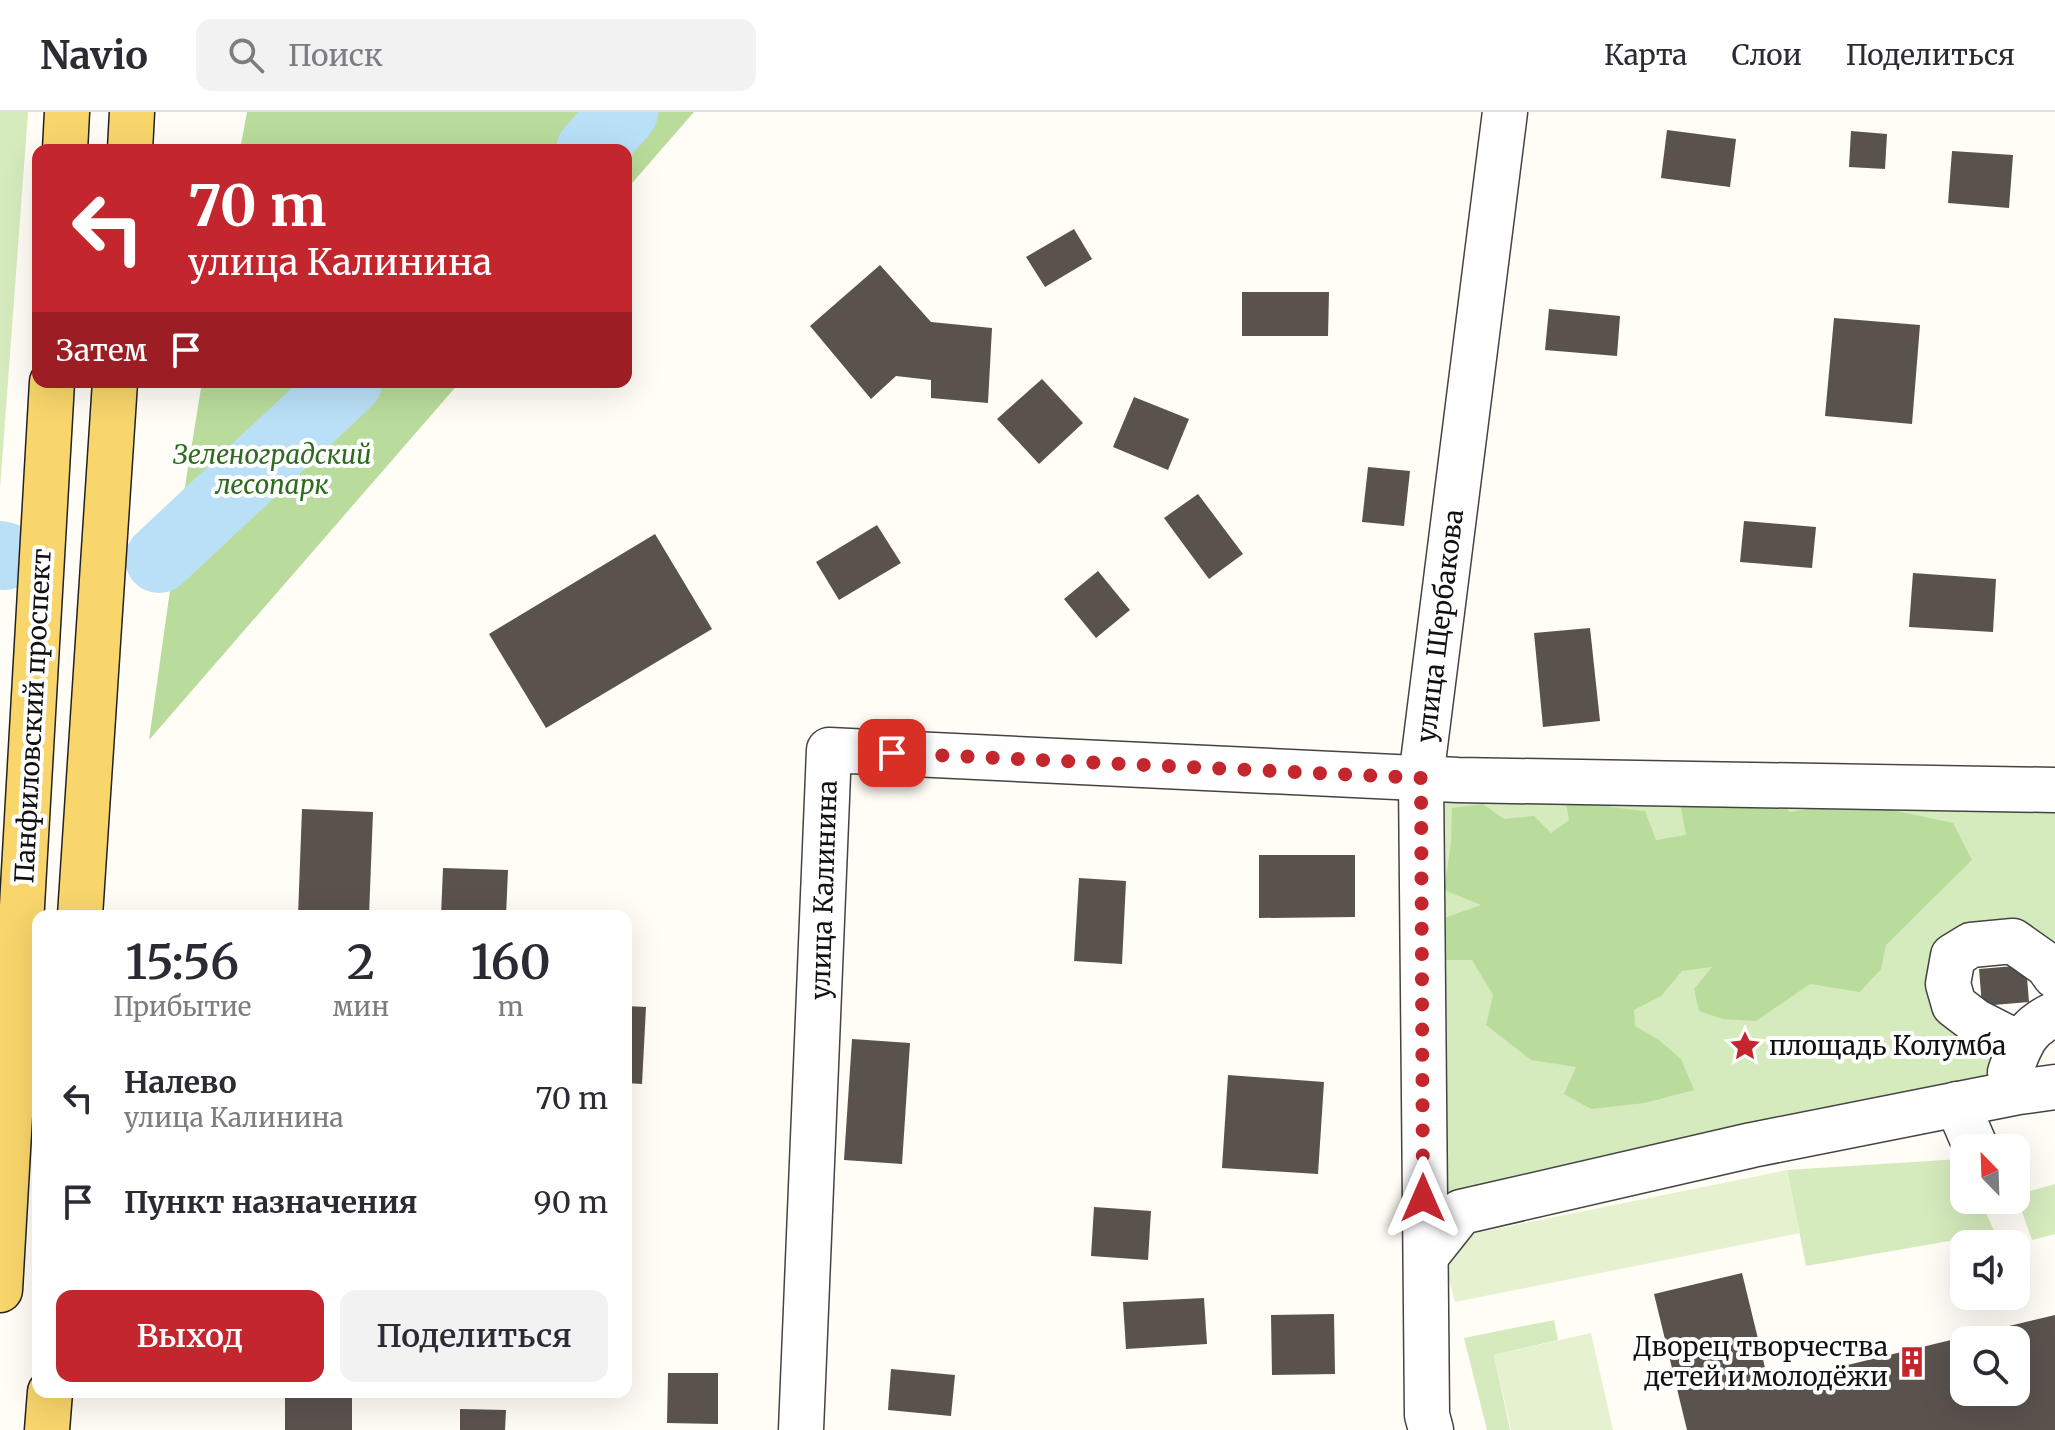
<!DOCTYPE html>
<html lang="ru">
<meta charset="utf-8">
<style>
:root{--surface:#fff;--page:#f2f2f3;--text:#2b2b33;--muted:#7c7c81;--line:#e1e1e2;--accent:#c4262e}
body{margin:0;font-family:Merriweather,serif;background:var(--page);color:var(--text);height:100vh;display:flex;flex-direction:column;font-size:30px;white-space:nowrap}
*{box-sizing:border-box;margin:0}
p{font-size:26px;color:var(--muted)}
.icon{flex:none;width:44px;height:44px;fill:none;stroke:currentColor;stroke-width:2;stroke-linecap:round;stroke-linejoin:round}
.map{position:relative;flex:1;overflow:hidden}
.sheet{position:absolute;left:32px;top:798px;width:600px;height:488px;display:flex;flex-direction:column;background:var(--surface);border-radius:16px;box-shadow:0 8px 32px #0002}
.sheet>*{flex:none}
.banner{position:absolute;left:32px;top:32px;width:600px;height:244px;border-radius:16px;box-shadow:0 8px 32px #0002;background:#c4262e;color:#fff;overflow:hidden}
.needle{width:52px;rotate:337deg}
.controls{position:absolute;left:1950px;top:1022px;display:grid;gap:16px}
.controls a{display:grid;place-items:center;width:80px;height:80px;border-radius:16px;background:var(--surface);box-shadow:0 8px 32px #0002;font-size:40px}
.pin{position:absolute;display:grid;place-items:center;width:68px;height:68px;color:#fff;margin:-34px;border-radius:16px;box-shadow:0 4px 12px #0006}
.me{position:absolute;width:88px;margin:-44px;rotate:0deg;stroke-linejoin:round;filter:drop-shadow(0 0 6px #0008)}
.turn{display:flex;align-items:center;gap:28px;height:168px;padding:0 24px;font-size:36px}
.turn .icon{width:104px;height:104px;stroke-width:2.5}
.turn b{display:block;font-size:56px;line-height:68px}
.then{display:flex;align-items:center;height:76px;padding:0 24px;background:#0003;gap:16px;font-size:30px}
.eta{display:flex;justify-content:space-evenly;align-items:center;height:136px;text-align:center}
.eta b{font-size:48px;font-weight:600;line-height:56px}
.button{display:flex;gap:16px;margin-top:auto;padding:16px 24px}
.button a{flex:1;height:92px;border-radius:16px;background:var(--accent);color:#fff;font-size:32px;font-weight:600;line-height:92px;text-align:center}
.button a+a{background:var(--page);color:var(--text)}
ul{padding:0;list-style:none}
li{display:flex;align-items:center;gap:24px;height:104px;padding:0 24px}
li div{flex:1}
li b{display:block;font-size:30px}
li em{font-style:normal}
header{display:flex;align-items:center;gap:48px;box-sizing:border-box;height:112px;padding:0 40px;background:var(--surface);border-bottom:2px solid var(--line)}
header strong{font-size:38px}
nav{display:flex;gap:44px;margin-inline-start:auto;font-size:28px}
.search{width:560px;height:72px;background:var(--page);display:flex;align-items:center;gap:20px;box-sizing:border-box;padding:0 28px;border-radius:16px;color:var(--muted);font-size:30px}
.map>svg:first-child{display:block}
.green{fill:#d5ebbd}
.forest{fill:#b9dc9c}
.pitch{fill:#e6f2cf}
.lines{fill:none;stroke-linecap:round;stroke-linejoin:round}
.river{stroke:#b9e0f7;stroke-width:68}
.building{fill:#5a524d;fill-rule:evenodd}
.minor-casing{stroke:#444;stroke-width:47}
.major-casing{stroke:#222;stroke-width:47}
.minor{stroke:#fff;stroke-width:44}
.major{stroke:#f9d66b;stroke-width:44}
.route{stroke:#c4262e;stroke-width:14;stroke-dasharray:0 25.2}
.labels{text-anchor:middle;stroke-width:8;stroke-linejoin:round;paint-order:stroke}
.park-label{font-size:26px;font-style:italic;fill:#2f6b1f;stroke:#fff}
.street-label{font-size:26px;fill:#111;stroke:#fff}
.poi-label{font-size:26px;fill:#111;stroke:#fff;text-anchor:start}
</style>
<header>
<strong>Navio</strong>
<div class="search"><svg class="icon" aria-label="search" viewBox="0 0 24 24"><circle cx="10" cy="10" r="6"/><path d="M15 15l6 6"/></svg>Поиск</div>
<nav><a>Карта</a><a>Слои</a><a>Поделиться</a></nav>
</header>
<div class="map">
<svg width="2055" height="1318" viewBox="0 0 2055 1318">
<rect width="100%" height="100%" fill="#fffdf5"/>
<!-- green -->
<g class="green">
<polygon points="0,0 28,0 0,377"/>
<polygon points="1421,666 2055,678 2055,864 2047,853 1953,844 1976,909 2008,964 1462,1100 1426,1144"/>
<polygon points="1960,1047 1964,1054 1964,1088 1980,1088 1995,1121 1806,1154 1787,1058"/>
<polygon points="2055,1072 2055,1122 2032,1128 2016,1083"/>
<polygon points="1554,1208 1558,1228 1494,1243 1510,1318 1487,1318 1464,1226"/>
</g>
<!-- forest -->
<g class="forest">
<polygon points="247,0 694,0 626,78 626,38 240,38"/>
<polygon points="202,270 460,270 149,628 182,393"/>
<polygon points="1562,670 1602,671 1611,695 1645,699 1656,728 1686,723 1681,695 1693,672 1763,673 1790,700 1854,690 1953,711 1972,748 1886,833 1881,857 1860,880 1810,872 1756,909 1723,907 1699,899 1694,877 1712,855 1682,859 1661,884 1634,898 1635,914 1659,928 1681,947 1694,978 1645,991 1591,997 1564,982 1576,955 1531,948 1486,913 1493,883 1472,848 1446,848 1434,833 1433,810 1481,793 1444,778 1451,731 1452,696 1483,692 1504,707 1534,704 1551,721 1569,708"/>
</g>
<!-- pitch -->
<g class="pitch">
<polygon points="1787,1058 1800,1121 1455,1190 1445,1153 1471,1122"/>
<polygon points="1591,1221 1613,1318 1511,1318 1494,1243"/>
</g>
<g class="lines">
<!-- river -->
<g class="river">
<polyline points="590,38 624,0"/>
<polyline points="0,443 5,444"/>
<polyline points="159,447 348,270"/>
</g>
</g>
<!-- building -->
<g class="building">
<polygon points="1667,18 1736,27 1730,75 1661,66"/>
<polygon points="1851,19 1887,22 1885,57 1849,55"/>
<polygon points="1952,39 2013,43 2009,96 1948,91"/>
<polygon points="1074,117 1092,147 1045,175 1026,145"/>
<polygon points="880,153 931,210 992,216 988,291 931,286 931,268 896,264 871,287 810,214"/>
<polygon points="1242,180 1329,180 1328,224 1242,224"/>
<polygon points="1549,197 1620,204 1617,244 1545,238"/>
<polygon points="1834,206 1920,213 1912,312 1825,304"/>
<polygon points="1042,267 1083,311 1039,352 997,307"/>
<polygon points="1134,285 1189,307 1168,358 1113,335"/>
<polygon points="1368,355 1410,359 1404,414 1362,410"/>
<polygon points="1198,382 1243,442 1209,467 1164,406"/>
<polygon points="1744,409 1816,415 1812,456 1740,450"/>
<polygon points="877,413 901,451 839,488 816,450"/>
<polygon points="655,422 712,517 546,616 489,522"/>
<polygon points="1098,459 1130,498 1096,526 1064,487"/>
<polygon points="1913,461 1996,467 1993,520 1909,515"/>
<polygon points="1590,516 1600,609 1543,615 1534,521"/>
<polygon points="302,697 373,700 369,804 298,804"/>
<polygon points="1259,743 1355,743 1355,805 1259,806"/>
<polygon points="443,756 508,758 506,804 441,804"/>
<polygon points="1079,766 1126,769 1122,852 1074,849"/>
<polygon points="2026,853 2029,890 1982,894 1979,857"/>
<polygon points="626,894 646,895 642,972 626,971"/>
<polygon points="852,927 910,931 902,1052 844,1048"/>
<polygon points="1228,963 1324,970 1318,1062 1222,1056"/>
<polygon points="1094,1095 1151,1099 1148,1148 1091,1144"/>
<path d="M1742,1161L1769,1272L2055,1203V1318H1687L1654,1182ZM1964,1228H2016V1280H1964Z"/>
<polygon points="1204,1186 1207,1232 1126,1237 1123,1190"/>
<polygon points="1334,1202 1335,1262 1272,1263 1271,1203"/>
<polygon points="891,1257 955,1263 951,1304 888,1298"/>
<polygon points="668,1261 718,1261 718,1312 667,1311"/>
<rect x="285" y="1280" width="67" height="38"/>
<polygon points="460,1297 506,1298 505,1318 460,1318"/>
</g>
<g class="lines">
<defs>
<g id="minor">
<polyline points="2020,932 1975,909 1954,893 1948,872 1953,844 1971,833 2013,829 2047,853 2055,864"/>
<path d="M2010,960C2021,931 2025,916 2055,902"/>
<polyline points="1957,992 1976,1036"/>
<polyline points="1426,1144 1461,1100 1752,1033 2019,980 2055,975"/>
<polyline points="801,1318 829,638 1458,668 2055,678"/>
<polyline points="1431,1318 1427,1303 1421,666 1505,0"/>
</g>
<g id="major">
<polyline points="65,38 67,0"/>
<polyline points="130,38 132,0"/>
<polyline points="80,804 115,270"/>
<polyline points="0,1178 52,270"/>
<polyline points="47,1318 50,1280"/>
</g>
</defs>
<!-- minor casing -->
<use href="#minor" class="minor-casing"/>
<!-- major casing -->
<use href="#major" class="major-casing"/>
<!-- minor -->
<use href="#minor" class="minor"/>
<!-- major -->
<use href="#major" class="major"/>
</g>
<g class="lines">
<!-- route -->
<polyline class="route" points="892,641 1421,666 1423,1086"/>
</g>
<!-- icons -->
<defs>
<symbol id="sight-bare" viewBox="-9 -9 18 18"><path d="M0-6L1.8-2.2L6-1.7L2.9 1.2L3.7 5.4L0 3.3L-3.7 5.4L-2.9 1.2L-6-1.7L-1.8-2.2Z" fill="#c4262e" stroke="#fff" stroke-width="2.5" paint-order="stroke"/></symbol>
<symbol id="building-bare" viewBox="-9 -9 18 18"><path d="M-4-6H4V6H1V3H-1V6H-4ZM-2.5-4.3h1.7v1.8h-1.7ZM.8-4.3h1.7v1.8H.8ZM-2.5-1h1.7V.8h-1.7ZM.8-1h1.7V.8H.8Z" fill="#c4262e" stroke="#fff" stroke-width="2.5" paint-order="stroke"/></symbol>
</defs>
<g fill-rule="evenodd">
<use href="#sight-bare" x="1723" y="912" width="44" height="44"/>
<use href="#building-bare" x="1890" y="1228" width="44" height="44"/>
</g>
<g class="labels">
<!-- park labels -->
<g class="park-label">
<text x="272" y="352">Зеленоградский<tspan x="272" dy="30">лесопарк</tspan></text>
</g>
<!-- street labels -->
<g class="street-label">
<text transform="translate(1440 514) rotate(-83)" y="9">улица Щербакова</text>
<text transform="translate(33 604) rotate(-87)" y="9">Панфиловский проспект</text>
<text transform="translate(824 778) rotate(-88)" y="9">улица Калинина</text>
</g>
<!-- poi labels -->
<g class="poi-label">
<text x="1769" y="943">площадь Колумба</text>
<text x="1888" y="1244" text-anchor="end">Дворец творчества<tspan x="1888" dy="30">детей и молодёжи</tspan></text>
</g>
</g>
</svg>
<div class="controls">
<a><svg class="needle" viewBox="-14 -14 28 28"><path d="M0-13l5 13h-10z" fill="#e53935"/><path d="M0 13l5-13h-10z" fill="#7c7c81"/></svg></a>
<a><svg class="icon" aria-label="sound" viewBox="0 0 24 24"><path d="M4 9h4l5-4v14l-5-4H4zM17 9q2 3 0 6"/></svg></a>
<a><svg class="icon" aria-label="search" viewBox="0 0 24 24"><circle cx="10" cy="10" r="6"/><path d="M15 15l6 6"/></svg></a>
</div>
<div class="pin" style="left:892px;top:641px;background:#d93025"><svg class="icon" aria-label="arrive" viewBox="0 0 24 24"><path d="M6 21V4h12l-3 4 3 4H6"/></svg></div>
<svg class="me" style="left:1423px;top:1086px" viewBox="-20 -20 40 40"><path d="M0-17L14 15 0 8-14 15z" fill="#c4262e" stroke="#fff" stroke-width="4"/></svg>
<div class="banner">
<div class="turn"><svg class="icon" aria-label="left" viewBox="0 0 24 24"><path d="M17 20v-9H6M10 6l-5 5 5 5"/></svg><div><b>70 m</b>улица Калинина</div></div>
<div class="then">Затем<svg class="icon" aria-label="arrive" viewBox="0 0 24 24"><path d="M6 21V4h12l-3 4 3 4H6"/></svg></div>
</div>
<section class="sheet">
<div class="eta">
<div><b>15:56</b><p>Прибытие</p></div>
<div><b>2</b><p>мин</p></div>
<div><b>160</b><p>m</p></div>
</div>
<ul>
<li><svg class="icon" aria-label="left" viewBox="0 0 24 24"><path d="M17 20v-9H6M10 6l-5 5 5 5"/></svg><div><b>Налево</b><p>улица Калинина</p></div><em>70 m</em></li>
<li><svg class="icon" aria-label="arrive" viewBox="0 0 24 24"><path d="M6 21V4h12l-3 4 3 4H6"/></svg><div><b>Пункт назначения</b></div><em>90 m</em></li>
</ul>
<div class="button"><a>Выход</a><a>Поделиться</a></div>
</section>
</div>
